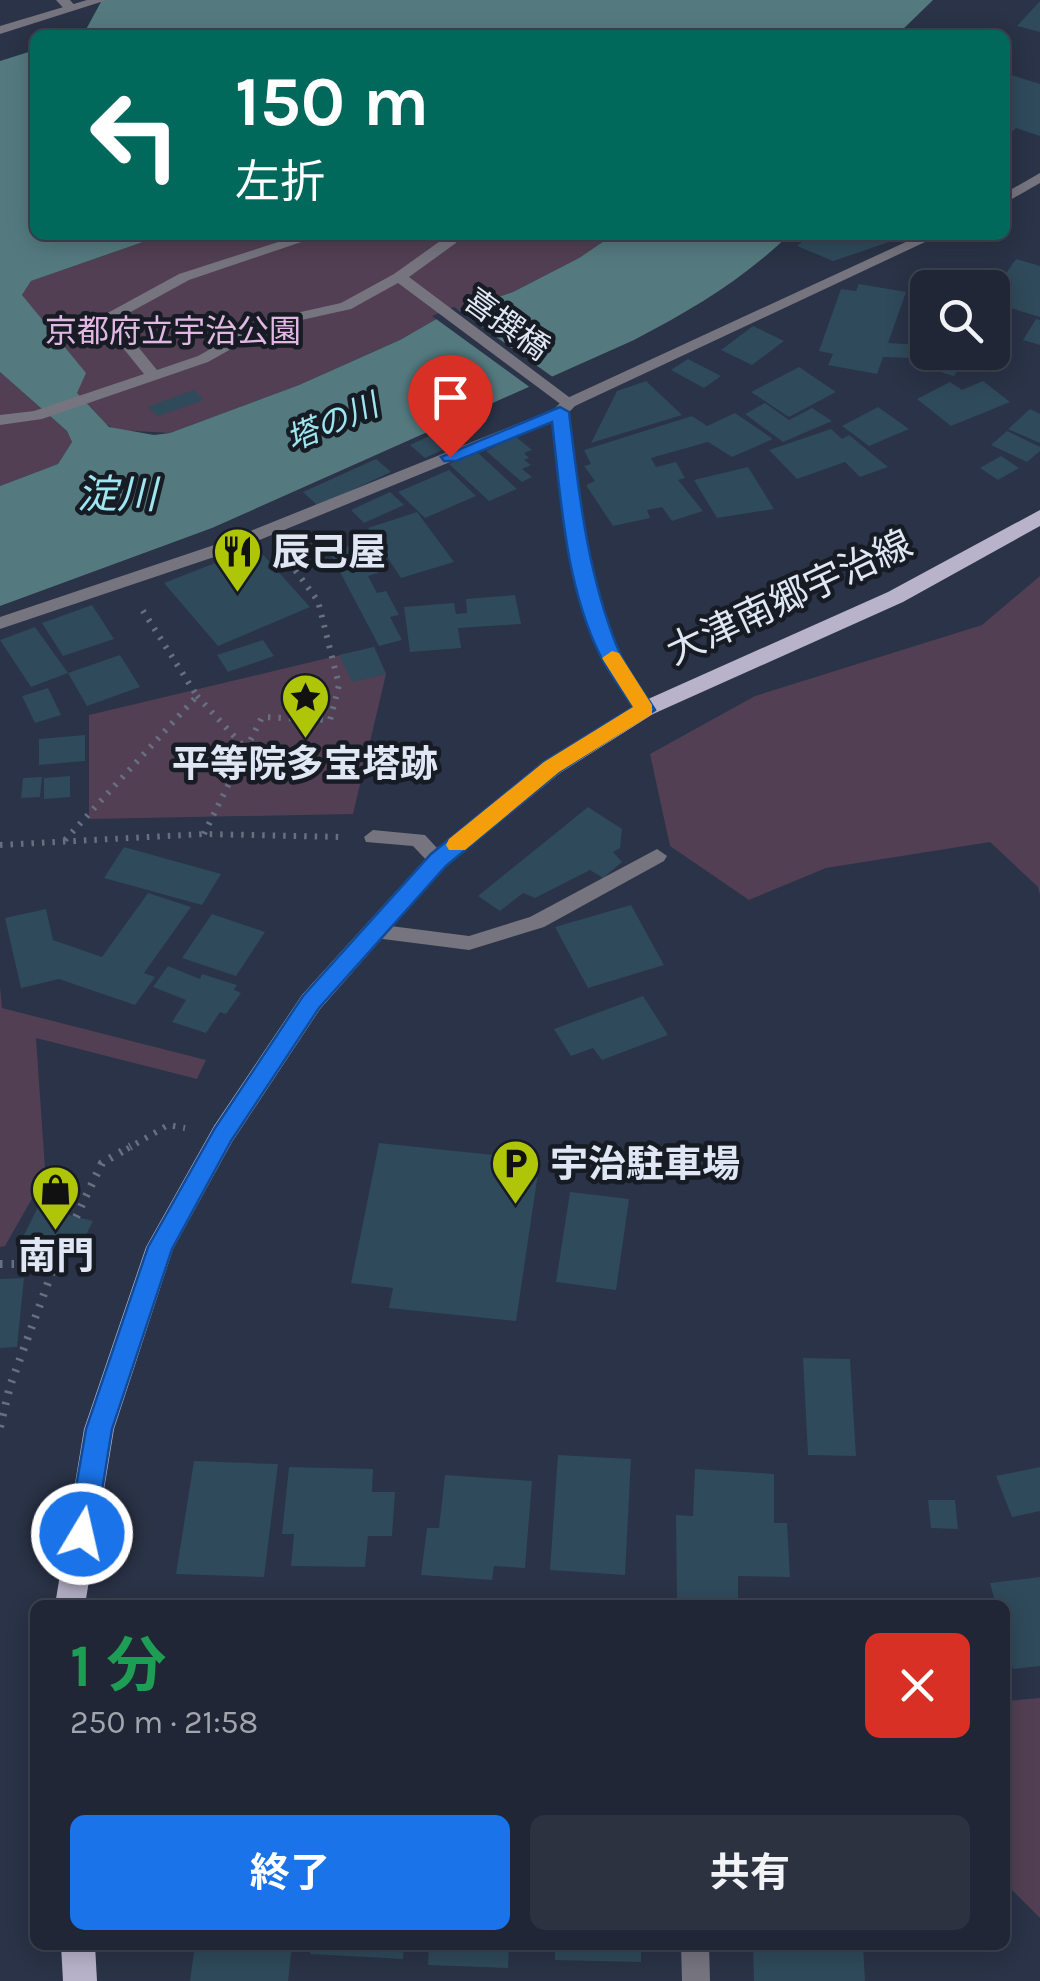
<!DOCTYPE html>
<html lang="ja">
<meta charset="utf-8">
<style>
:root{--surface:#202635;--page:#2d3241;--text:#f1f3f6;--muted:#a2a5ad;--line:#3d4350;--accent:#1a73e8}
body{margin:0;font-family:Karla,"Noto Sans JP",sans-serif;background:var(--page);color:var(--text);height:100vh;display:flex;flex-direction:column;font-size:38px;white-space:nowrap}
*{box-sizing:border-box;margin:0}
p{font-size:32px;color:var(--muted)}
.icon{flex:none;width:55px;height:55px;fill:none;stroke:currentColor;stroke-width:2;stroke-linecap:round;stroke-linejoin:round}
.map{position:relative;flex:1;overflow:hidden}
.drawer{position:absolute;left:30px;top:1600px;width:980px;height:350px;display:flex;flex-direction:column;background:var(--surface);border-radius:15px;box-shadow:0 5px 25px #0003,0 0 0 2px var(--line)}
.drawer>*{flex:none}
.top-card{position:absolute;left:30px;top:30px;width:980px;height:210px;border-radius:15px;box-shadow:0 5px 25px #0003,0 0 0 2px var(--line);background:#00695c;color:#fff;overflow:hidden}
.controls{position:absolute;left:910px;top:270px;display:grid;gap:20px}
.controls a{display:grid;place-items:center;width:100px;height:100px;border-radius:15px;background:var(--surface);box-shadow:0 5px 25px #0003,0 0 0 2px var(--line);font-size:50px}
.pin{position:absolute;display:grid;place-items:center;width:85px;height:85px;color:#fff;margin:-102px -42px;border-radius:50% 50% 50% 0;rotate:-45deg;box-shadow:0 0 10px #0007}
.pin .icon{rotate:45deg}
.me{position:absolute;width:110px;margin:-55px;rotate:9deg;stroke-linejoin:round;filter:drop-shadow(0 0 8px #0008)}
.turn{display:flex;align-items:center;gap:35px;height:210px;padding:0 40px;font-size:45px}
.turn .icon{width:130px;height:130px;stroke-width:2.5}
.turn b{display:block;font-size:70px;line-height:85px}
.round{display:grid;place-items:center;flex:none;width:105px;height:105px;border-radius:15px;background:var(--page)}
.headline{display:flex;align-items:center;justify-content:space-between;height:170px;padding:0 40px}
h1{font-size:60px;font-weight:700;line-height:75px;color:#1e9e55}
.action{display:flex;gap:20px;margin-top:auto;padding:20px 40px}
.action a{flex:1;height:115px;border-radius:15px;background:var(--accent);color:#fff;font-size:40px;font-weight:700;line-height:115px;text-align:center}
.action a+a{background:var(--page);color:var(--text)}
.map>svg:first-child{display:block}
.green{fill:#523f53}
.water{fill:#547a7f}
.pier{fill:#2a3347}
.building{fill:#2f4a5b}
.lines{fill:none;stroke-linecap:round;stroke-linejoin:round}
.path-far1{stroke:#676f80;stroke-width:6;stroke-dasharray:2.5 8;stroke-linecap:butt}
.path{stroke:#676f80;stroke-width:8;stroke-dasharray:2.5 9;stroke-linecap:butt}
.service{fill:#76747f;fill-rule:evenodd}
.pedestrian{fill:#76747f;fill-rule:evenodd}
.minor{fill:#76747f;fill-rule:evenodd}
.primary{fill:#b8b3ca;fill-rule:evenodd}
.route{fill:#1a73e8;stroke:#114b97;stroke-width:2.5}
.slow{fill:#f59e0b}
.labels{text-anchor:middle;stroke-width:9;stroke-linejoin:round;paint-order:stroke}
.far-street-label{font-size:32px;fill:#e0e6f3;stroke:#171b24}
.far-park-label{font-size:32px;fill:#e1b8e3;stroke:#171b24}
.far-water-label{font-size:32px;font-style:italic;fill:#9ee7f1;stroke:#171b24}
.poi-label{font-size:38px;font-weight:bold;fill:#e0e6f3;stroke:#171b24;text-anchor:start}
.street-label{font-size:38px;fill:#e0e6f3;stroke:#171b24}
.water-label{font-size:40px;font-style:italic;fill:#9ee7f1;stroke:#171b24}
</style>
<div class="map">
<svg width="1040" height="1981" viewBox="0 0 1040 1981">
<rect width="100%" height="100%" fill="#2a3347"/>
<!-- green -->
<g class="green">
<polygon points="163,235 613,235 579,258 513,292 440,317 400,340 299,385 170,433 117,430 100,421 77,393 22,295 31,281"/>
<polygon points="0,372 67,431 72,442 58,464 0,486"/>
<polygon points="1040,576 1040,895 1038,887 990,842 826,868 749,900 670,846 650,754 755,696 982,625"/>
<polygon points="374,647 386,674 353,814 89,819 89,715"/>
<polygon points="0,986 2,1008 206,1060 197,1079 36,1038 47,1198 34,1195 5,1246 0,1247"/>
<polygon points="1040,1698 1040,1918 1005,1883 1005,1701"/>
</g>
<!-- water -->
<g class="water">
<polygon points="102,0 933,0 897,35 83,35"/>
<path d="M35,50V235H163L31,281L22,295L86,373L77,393L109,427L154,435L170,433L299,385L400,340L440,317L513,292L579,258L613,235H789C742,280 692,310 634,340L212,528L0,606V486L58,464L72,442L67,431L0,372V61Z"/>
</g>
<!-- pier -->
<polygon class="pier" points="454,307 557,380 535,391 432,316"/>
<!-- building -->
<g class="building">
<polygon points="1040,1 1040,32 1017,26"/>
<polygon points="1005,73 1040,84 1040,136 1016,128 1005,138"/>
<polygon points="811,235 907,235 907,236 833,261 797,246"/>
<polygon points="1016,259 1040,266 1040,317 997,304 1012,281 1002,279"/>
<polygon points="859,284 906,292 888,343 922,345 928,336 928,352 968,352 954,376 909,363 913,358 883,357 877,374 828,365 833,354 819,351 841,289 856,291"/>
<polygon points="1036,319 1040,320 1040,345 1023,340"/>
<polygon points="753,326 784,341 752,365 721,350"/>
<polygon points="688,359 721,376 704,388 671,370"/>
<polygon points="799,367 836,392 789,417 751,392"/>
<polygon points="646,381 682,415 591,443 617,391"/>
<polygon points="983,381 1010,402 951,426 917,399 950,382 962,390"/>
<polygon points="194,390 204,400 158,416 147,407"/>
<polygon points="765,403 789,420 812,408 832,421 783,442 745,414"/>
<polygon points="878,407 909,429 869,446 842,426"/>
<polygon points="1030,409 1040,414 1040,443 1008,429"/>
<polygon points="735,413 773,439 732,457 708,442 651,458 656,467 676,462 685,478 678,480 703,511 672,521 662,507 647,510 650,518 613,526 586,485 595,481 584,466 591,464 584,450 692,416 707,426"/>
<polygon points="457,423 473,436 425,458 410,445"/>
<polygon points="831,429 842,439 849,435 888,467 860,477 845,462 797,479 769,450"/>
<polygon points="1007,431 1040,447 1040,451 1027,462 991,445"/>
<polygon points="516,437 532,450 524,453 529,458 524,460 531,465 522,469 532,477 522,482 486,451"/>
<polygon points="477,452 517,489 489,501 449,464"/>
<polygon points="1001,456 1019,468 998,480 980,468"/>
<polygon points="376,459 391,472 318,506 303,492"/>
<polygon points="748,467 774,509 717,518 694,480"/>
<polygon points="449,470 476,496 425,518 398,492"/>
<polygon points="390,492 404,505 364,523 351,510"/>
<polygon points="417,512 454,562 401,578 368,528"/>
<polygon points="362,543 378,573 368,576 377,593 386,591 399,615 390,617 402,640 379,646 329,551"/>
<polygon points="256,547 310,607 218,646 164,583"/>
<polygon points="515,595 521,624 458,628 461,648 410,652 404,607 454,603 456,614 467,613 466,599"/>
<polygon points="92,605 114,639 63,656 42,623"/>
<polygon points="35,627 68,673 31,687 0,640"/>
<polygon points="263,640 274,656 228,672 217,655"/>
<polygon points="374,647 386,674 352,682 339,655"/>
<polygon points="120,655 140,687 87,706 68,673"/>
<polygon points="48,688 61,715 35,723 22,696"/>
<polygon points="85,735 85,761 39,765 39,739"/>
<polygon points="70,776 70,797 44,799 44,778"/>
<polygon points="42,777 40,797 21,798 23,778"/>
<polygon points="588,807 622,829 620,848 613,852 622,862 603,878 590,870 535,898 523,893 500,911 478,896"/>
<polygon points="124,847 221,874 202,905 104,878"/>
<polygon points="148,893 191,907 144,973 155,977 135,1005 59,979 21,988 5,918 46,909 53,940 102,957"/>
<polygon points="631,905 664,965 588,988 555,927"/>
<polygon points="212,914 265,932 236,976 182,958"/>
<polygon points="168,966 200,979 202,974 237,985 234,990 241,993 226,1014 220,1012 206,1033 172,1022 186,1000 153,987"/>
<polygon points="643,996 668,1035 602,1060 593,1048 571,1056 554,1029"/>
<polygon points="379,1143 540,1160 516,1321 389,1308 393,1288 351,1283"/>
<polygon points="570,1192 629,1199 616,1290 556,1282"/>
<polygon points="38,1207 93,1221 75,1257 20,1243"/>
<polygon points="24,1278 17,1347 0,1348 0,1279"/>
<polygon points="803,1358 850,1359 856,1456 808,1455"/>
<polygon points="558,1455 631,1459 625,1575 550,1570"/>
<polygon points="194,1461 278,1464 264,1577 176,1574"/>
<polygon points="289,1467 373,1469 372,1492 395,1492 392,1536 368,1536 365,1567 291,1566 294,1534 282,1534"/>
<polygon points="1040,1467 1040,1511 1012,1517 996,1476"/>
<polygon points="695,1469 774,1474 774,1523 787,1523 790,1577 738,1576 738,1602 677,1600 676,1515 693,1516"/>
<polygon points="445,1475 532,1481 525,1568 494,1566 492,1580 421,1575 427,1528 439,1528"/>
<polygon points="928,1500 955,1500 958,1529 931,1528"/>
<polygon points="1040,1577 1040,1666 1013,1669 1005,1640 1005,1605 996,1605 990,1583"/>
<polygon points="195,1945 292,1945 288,1981 190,1981"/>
<polygon points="311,1945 404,1945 403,1959 310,1954"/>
<polygon points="429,1945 509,1945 508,1968 428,1965"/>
<polygon points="555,1945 641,1945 641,1962 555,1960"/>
<polygon points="753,1945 863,1945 865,1981 754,1981"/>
</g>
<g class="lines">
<!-- path-far1 -->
<g class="path-far1">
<polyline points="197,696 245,748"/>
<polyline points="204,834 262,717 330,720 339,685 318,601 284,555"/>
<polyline points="65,840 197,696 140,606"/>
<polyline points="0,845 204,834 343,837"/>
<polyline points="127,1149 168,1125 185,1128"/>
</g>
<!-- path -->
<g class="path">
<polyline points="76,1217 102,1163 131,1146"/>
<polyline points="0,1264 54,1264"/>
<polyline points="0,1427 10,1386 59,1253"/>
</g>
<!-- service -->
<g class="service">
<polygon points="56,0 70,0 77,8 66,11"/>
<polygon points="373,830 425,835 448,860 438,867 431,865 413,846 366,842 364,837"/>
</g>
<!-- pedestrian -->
<polygon class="pedestrian" points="300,235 322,235 189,280 116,320 157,370 198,356 260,321 341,303 394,274 443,239 441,235 455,235 456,243 409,277 577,403 575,406 563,406 398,283 351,309 270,327 208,362 42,419 0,425 0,415 34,411 144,374 102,322 102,316 179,274"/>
<!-- minor -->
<g class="minor">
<polygon points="87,0 107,0 0,34 0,26"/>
<polygon points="1040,173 1040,183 1005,203 1005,193"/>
<path d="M921,235H940L575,406L568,413C576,485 580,560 607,628C619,658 637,682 654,709L651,713H639C626,694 612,675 601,654C566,582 561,499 553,420L235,550L0,629V617L223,542L554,409L563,400Z"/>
<polygon points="657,849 667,856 664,861 544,927 469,950 375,938 365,931 375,924 469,936 530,917"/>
<polygon points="681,1945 709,1945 710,1981 682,1981"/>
</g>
<!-- primary -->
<g class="primary">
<polygon points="1040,510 1040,526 903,602 653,714 560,773 446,866 320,1009 232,1142 173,1249 114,1429 85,1605 55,1605 84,1429 146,1247 214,1126 302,995 430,854 544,761 637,704 888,592"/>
<polygon points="61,1945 95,1945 97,1981 63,1981"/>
</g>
</g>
<!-- route -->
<path class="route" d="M560,407L569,412C579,493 587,573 618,649C627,671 643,690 655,710L559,772L446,866L319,1008L231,1141L172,1249L112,1429L95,1534L91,1543L82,1547L72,1543L68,1534L86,1429L148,1247L215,1128L303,996L431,854L544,762L633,707C622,690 609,673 600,655C565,584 561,499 552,422L456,461H444L441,457Z"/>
<!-- slow -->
<polygon class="slow" points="612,651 619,653 652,705 652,714 559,772 465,850 449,850 446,845 449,839 544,762 633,707 602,658"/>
<!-- icons -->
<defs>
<symbol id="restaurant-pin" viewBox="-11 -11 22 30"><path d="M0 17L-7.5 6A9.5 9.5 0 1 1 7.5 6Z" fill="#afc507" stroke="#171b24"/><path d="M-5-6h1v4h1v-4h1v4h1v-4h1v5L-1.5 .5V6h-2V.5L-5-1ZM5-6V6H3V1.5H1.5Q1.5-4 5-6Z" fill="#111"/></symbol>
<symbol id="sight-pin" viewBox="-11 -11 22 30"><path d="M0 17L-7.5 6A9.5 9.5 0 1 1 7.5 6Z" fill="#afc507" stroke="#171b24"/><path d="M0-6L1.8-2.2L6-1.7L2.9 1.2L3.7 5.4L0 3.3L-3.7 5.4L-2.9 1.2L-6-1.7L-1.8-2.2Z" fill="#111"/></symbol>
<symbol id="parking-pin" viewBox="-11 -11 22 30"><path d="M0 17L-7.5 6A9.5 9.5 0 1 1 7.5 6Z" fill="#afc507" stroke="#171b24"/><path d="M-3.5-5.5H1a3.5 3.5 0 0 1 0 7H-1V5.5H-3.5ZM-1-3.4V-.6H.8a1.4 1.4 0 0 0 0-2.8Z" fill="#111"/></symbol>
<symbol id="shop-pin" viewBox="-11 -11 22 30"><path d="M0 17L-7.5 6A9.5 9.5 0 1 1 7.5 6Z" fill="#afc507" stroke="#171b24"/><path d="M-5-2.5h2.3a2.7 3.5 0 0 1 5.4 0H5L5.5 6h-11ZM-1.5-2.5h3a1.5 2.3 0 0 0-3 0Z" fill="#111"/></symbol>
</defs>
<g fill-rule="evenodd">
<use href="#restaurant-pin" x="210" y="524" width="55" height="75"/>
<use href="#sight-pin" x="278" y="670" width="55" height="75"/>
<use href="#parking-pin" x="488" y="1136" width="55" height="75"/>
<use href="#shop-pin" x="28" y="1162" width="55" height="75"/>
</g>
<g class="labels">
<!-- far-street labels -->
<g class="far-street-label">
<text transform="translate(507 324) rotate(36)" y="11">喜撰橋</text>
</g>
<!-- far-park labels -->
<g class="far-park-label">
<text x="173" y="342">京都府立宇治公園</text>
</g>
<!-- far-water labels -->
<g class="far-water-label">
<text transform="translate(332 422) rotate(-23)" y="11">塔の川</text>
</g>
<!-- poi labels -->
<g class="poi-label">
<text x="272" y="565">辰己屋</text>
<text x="305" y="777" text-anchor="middle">平等院多宝塔跡</text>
<text x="550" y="1177">宇治駐車場</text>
<text x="56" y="1269" text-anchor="middle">南門</text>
</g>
<!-- street labels -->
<g class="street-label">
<text transform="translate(789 597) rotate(-25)" y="13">大津南郷宇治線</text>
</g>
<!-- water labels -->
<g class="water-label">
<text x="117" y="508">淀川</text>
</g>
</g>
</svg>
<div class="controls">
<a><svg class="icon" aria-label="search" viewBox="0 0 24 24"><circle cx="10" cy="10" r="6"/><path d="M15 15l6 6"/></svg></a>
</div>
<div class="pin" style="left:450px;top:457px;background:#d93025"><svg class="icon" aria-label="arrive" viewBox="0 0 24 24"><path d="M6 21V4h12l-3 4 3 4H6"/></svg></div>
<svg class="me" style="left:82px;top:1534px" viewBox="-20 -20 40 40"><circle r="17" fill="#1a73e8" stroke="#fff" stroke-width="3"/><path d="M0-11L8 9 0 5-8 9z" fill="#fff"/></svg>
<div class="top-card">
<div class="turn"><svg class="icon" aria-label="left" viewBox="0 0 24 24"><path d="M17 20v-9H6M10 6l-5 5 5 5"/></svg><div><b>150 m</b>左折</div></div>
</div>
<section class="drawer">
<div class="headline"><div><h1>1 分</h1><p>250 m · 21:58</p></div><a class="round" style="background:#d93025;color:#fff"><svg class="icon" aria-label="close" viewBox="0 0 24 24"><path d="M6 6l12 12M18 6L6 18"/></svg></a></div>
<div class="action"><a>終了</a><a>共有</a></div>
</section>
</div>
